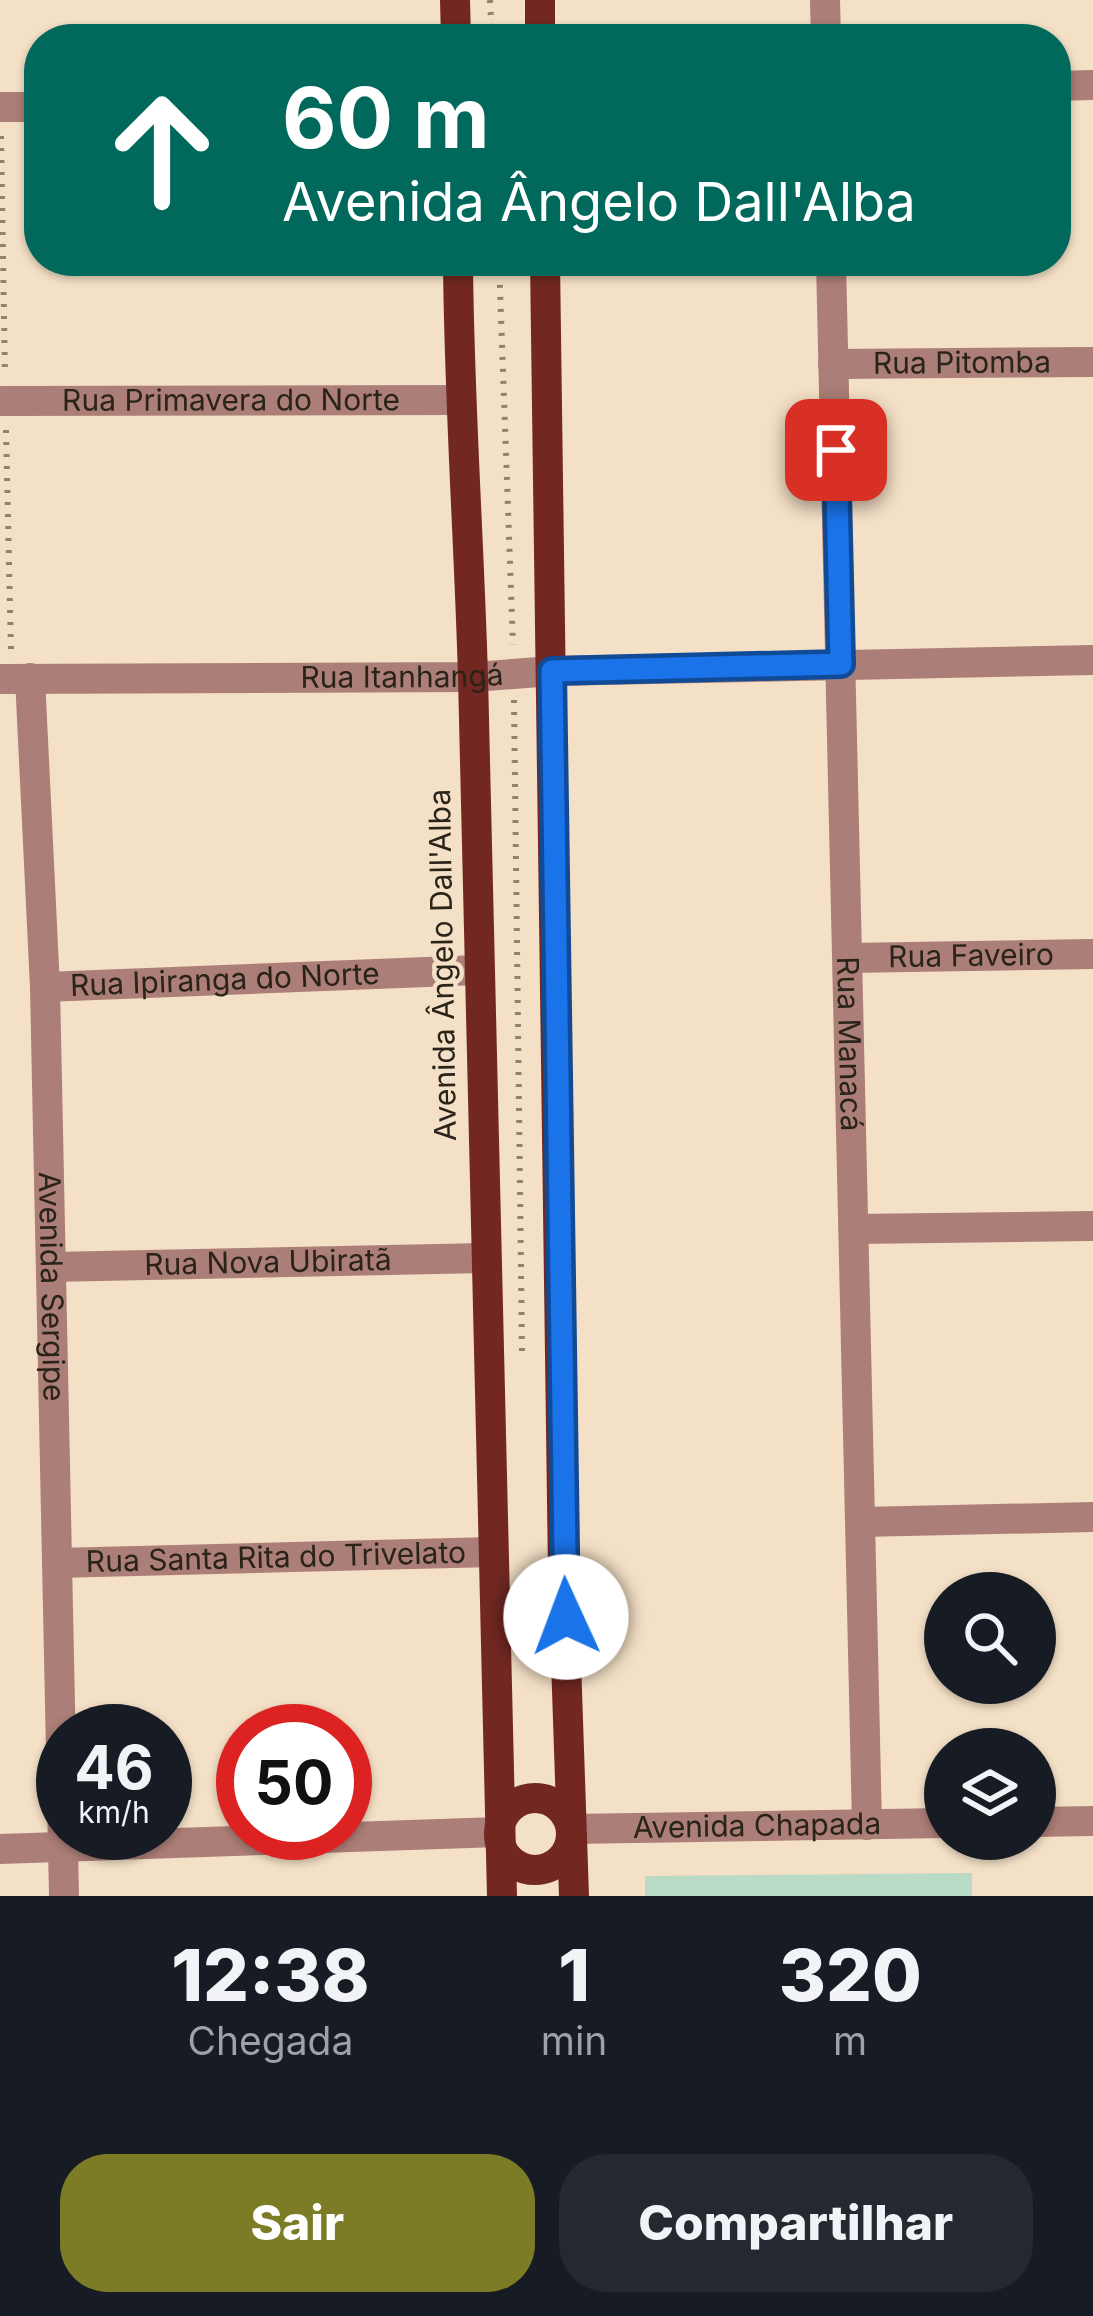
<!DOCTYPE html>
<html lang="pt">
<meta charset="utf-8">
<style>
:root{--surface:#171b24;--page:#242831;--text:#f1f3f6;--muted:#9ea1a6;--accent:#7b7c25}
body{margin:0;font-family:Inter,sans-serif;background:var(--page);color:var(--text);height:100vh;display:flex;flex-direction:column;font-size:45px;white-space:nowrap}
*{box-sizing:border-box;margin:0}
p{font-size:39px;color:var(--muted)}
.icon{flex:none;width:66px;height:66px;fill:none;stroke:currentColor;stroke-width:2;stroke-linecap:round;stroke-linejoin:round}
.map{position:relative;height:1896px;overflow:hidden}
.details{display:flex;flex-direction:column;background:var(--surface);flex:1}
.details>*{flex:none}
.top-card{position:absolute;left:24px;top:24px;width:1047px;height:252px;border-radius:48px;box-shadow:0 3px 9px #0004;background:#00695c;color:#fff;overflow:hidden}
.controls{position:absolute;left:924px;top:1572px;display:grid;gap:24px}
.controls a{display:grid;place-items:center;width:132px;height:132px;border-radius:50%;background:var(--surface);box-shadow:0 3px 9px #0004;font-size:60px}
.speed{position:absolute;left:36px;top:1704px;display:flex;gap:24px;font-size:60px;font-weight:700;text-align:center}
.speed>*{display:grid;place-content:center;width:156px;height:156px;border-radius:50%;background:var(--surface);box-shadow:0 3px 9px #0004;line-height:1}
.speed small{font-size:30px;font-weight:400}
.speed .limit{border:18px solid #d22;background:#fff;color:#111}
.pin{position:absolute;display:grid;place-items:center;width:102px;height:102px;color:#fff;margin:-51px;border-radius:24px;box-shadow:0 6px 18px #0006}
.me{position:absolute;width:132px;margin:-66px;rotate:358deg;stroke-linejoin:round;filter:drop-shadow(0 0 9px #0008)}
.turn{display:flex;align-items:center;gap:42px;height:252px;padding:0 60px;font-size:54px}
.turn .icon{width:156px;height:156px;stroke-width:2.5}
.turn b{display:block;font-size:84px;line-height:102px}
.eta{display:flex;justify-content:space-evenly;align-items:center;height:204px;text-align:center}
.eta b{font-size:72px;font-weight:800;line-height:84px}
.action{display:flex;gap:24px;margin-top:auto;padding:24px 60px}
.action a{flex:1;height:138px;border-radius:48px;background:var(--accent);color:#fff;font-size:48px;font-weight:800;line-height:138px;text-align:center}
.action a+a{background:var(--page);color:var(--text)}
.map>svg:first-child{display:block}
.green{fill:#b9dac4}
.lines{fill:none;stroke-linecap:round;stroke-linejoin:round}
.path{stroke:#908271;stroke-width:6;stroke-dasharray:3 9;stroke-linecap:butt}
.minor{stroke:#ab7e77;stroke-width:30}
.major{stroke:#722721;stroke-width:30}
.route-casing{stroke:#114b97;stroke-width:30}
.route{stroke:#1a73e8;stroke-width:21}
.labels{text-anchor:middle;stroke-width:9;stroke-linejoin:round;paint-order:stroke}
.street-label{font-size:30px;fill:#2a231a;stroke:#f4e0c6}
</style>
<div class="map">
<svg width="1093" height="1896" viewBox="0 0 1093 1896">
<rect width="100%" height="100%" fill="#f4e0c6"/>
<!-- green -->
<polygon class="green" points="972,1873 972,1896 645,1896 645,1876"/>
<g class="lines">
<!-- path -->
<g class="path">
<polyline points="490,0 492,39"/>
<polyline points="1,136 5,375"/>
<polyline points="499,261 513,645"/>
<polyline points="6,430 11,651"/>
<polyline points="514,700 522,1352"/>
</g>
<!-- minor -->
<g class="minor">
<polyline points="825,0 826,39"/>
<polyline points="1056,86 1093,85"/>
<polyline points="0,107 39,107"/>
<path id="s1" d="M831,261L867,1825"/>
<path id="s2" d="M833,364L1093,362"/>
<path id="s3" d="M0,401L459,400"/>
<path id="s4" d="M30,678L45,987L64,1896"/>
<path id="s5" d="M0,679L473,677L552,671L1093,660"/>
<path id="s6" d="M848,958L1093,954"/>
<path id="s7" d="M45,987L478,970"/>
<polyline points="854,1229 1093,1226"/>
<path id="s8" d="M52,1267L486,1258"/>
<polyline points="861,1522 1093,1517"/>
<path id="s9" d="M57,1563L493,1552"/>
<polyline points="1035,1822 1093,1821"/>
<path id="s10" d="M571,1829L945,1823"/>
<polyline points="0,1849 499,1832"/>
</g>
<!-- major -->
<g class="major">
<polyline points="455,0 456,39"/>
<polyline points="540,0 540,39"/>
<path d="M458,261C459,400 469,538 473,677L502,1896"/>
<polyline points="545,261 563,1573 574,1896"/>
<circle cx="535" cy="1834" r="36"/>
</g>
</g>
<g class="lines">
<defs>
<polyline id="route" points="566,1617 552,671 841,664 836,450"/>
</defs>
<!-- route casing -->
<use href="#route" class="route-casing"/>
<!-- route -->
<use href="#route" class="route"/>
</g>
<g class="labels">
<!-- street labels -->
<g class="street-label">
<text dy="10" stroke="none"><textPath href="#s2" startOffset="129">Rua Pitomba</textPath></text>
<text dy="10" stroke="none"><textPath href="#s3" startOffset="231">Rua Primavera do Norte</textPath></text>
<text dy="10" stroke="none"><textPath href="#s5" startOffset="402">Rua Itanhangá</textPath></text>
<text dy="10" stroke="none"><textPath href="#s6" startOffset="123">Rua Faveiro</textPath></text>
<text transform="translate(443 965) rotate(-91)" y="10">Avenida Ângelo Dall'Alba</text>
<text dy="10" stroke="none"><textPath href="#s7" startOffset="180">Rua Ipiranga do Norte</textPath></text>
<text dy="10" stroke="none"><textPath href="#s1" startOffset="783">Rua Manacá</textPath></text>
<text dy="10" stroke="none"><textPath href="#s8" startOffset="216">Rua Nova Ubiratã</textPath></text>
<text dy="10" stroke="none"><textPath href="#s4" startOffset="609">Avenida Sergipe</textPath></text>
<text dy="10" stroke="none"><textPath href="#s9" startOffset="219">Rua Santa Rita do Trivelato</textPath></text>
<text dy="10" stroke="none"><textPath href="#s10" startOffset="186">Avenida Chapada</textPath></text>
</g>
</g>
</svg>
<div class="controls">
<a><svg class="icon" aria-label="search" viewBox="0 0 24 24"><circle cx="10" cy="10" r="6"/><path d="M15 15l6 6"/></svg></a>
<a><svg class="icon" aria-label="layers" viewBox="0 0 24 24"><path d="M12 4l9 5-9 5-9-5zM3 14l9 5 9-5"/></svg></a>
</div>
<div class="speed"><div>46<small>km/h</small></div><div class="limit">50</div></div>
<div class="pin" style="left:836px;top:450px;background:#d93025"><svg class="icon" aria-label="arrive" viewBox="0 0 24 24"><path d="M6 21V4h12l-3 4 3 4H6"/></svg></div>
<svg class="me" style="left:566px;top:1617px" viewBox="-20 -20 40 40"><circle r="19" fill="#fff"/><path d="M0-13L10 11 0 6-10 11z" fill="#1a73e8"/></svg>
<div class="top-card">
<div class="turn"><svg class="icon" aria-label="ahead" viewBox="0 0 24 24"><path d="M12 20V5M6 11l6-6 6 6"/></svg><div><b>60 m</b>Avenida Ângelo Dall'Alba</div></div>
</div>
</div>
<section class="details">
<div class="eta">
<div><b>12:38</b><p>Chegada</p></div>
<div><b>1</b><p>min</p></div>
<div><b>320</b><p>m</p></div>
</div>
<div class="action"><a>Sair</a><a>Compartilhar</a></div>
</section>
